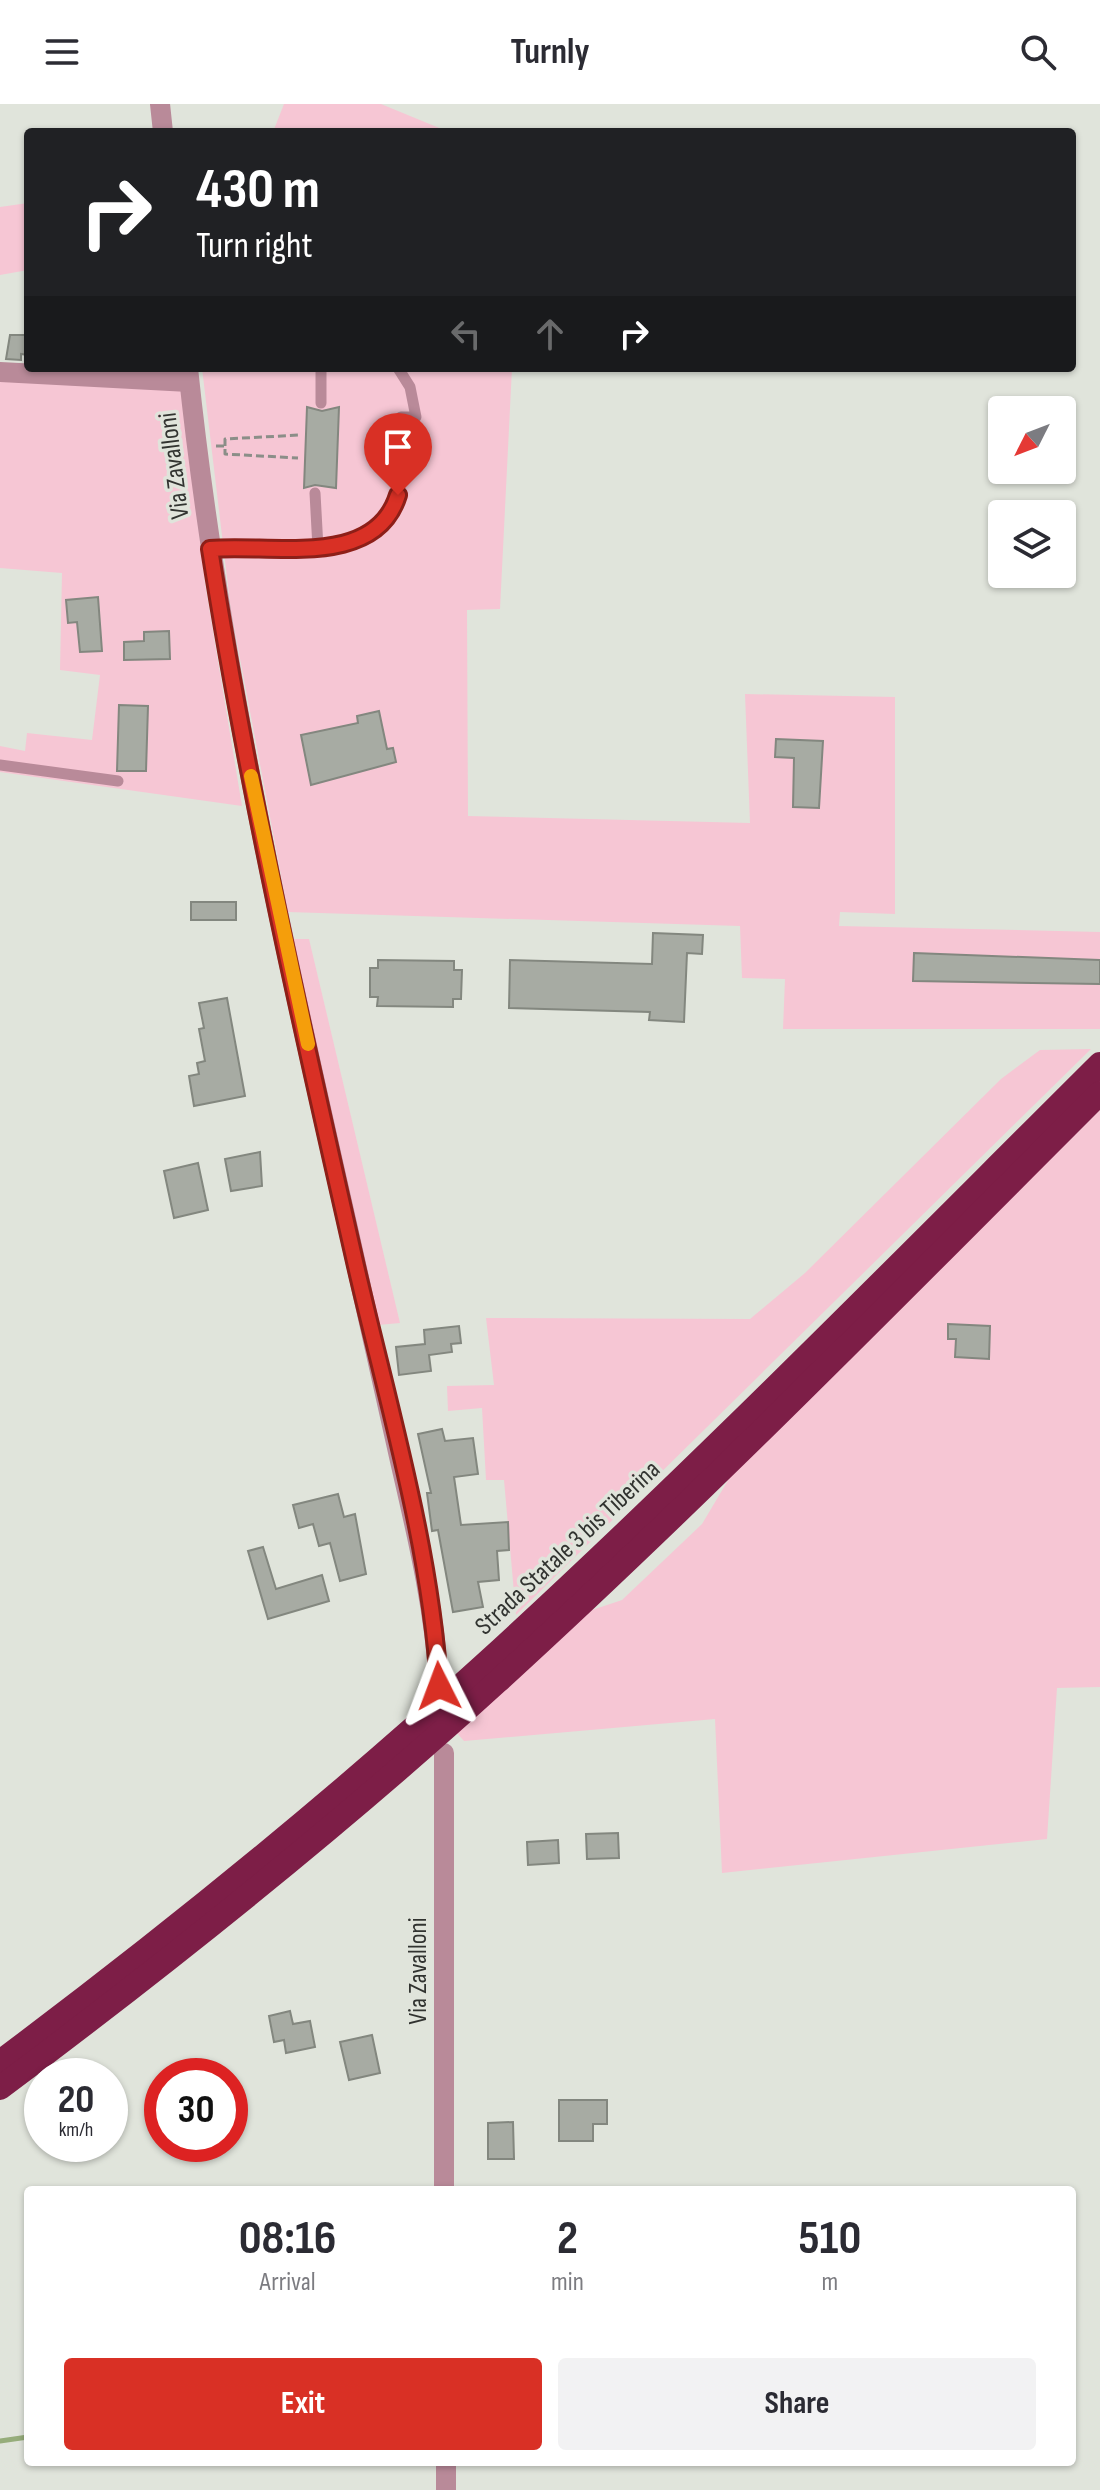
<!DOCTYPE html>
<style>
:root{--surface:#fff;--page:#f2f2f3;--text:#2b2b33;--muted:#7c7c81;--accent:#d93025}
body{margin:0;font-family:"Sofia Sans Condensed",sans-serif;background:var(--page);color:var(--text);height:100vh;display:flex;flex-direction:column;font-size:30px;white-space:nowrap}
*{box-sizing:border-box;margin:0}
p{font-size:26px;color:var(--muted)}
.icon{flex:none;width:44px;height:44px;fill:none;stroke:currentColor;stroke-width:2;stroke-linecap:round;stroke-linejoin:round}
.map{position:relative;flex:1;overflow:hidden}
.side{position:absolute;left:24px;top:2082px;width:1052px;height:280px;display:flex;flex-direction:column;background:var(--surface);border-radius:8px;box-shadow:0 2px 6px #0004}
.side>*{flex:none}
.banner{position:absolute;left:24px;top:24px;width:1052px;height:244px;border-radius:8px;box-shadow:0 2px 6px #0004;background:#202124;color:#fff;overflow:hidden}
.needle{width:52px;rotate:228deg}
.fabs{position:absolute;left:988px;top:292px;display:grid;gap:16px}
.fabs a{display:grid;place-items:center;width:88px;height:88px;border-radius:8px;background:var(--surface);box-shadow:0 2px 6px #0004;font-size:40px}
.speed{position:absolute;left:24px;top:1954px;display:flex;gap:16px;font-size:40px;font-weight:700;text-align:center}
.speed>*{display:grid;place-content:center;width:104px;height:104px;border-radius:50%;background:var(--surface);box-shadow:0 2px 6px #0004;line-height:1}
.speed small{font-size:20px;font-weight:400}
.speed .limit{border:12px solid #d22;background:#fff;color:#111}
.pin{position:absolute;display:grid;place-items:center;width:68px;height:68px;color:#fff;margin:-82px -34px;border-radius:50% 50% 50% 0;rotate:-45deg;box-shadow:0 0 8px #0007}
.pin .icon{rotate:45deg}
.me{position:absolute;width:88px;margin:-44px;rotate:357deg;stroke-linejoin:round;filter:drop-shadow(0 0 6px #0008)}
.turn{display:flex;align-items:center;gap:28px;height:168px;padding:0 40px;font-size:36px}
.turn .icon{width:104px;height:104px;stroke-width:2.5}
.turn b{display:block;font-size:56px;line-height:68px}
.lanes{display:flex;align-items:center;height:76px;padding:0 40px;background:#0003;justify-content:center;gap:40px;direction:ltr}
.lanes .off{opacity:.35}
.eta{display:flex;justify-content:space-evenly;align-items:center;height:136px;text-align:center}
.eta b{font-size:48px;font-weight:700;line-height:56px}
.button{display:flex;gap:16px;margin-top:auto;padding:16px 40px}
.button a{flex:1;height:92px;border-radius:8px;background:var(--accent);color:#fff;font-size:32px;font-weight:700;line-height:92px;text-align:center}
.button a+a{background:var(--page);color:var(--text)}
header{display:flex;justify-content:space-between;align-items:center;height:104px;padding:0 40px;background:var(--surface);font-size:36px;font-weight:700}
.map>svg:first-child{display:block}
.green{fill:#f6c6d4}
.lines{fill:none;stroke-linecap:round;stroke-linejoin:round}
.stream{stroke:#96ad7b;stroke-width:5}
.building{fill:#a7aba3;stroke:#83877f;stroke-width:2}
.path{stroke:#8b8e88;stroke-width:3;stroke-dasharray:8 4;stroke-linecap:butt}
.lane{stroke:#b98a99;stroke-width:11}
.street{stroke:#b98a99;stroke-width:20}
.highway{stroke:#7d1e47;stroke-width:24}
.route-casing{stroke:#8d1f18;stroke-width:20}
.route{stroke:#d93025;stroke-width:14}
.slow{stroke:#f59e0b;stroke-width:14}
.labels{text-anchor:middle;stroke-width:7;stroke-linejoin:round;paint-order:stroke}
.street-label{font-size:26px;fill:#313330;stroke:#e0e4db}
</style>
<header><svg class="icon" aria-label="menu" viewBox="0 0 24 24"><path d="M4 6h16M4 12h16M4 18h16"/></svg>Turnly<svg class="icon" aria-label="search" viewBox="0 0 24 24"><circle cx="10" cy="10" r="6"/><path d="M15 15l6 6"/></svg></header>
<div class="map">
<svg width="1100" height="2386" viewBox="0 0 1100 2386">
<rect width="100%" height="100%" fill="#e0e4db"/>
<!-- green -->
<g class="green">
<polygon points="284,0 381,0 449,28 273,28"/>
<polygon points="28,99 28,166 0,171 0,103"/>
<polygon points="202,264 512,264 500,505 467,506 468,712 750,719 745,590 895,593 895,810 840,808 839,822 1100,828 1100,925 783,925 785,875 742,874 740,822 288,808 231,507"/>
<polygon points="0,277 182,283 205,479 242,702 0,668 0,642 25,647 27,629 92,636 100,571 60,566 62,469 0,464"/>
<polygon points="293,835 309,835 400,1219 378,1221"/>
<polygon points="1091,945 516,1511 504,1376 486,1376 482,1304 448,1307 447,1282 494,1281 486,1214 750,1215 805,1169 1001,975 1040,946"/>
<polygon points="1100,1006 1100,1583 1057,1584 1047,1735 722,1769 715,1615 464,1637 456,1628 592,1506 622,1496 702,1420 733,1368"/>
</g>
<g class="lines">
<!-- stream -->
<polyline class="stream" points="0,2337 28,2333"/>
</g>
<!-- building -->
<g class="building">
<polygon points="10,231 28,231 28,251 21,250 21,256 6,255"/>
<polygon points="307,303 322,307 339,303 336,384 315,381 304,384"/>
<polygon points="390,318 411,322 412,370 390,370"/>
<polygon points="98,493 102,547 80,548 77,518 68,519 66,496"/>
<polygon points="169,527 170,555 124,556 124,538 144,537 144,528"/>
<polygon points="119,601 148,602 146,667 117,667"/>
<polygon points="379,607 387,645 393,644 396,658 311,681 301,631 358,619 357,612"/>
<polygon points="776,635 823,637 819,704 793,703 794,654 775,653"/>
<rect x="191" y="798" width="45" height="18"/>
<polygon points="653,829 703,831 702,850 687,849 684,918 649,916 650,908 509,904 510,856 652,860"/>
<polygon points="914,849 1100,856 1100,880 913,877"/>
<polygon points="378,856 454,857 454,866 462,866 461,895 453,895 453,903 377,902 378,893 370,893 370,864 378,864"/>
<polygon points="227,894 245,992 194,1002 189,972 199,970 197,959 205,957 199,925 204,924 199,899"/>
<polygon points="260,1048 262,1082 231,1087 225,1055"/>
<polygon points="198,1059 208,1106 174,1114 164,1067"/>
<polygon points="948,1220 990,1222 989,1255 955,1253 956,1235 948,1235"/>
<polygon points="459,1222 461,1239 451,1240 452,1248 429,1251 431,1267 399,1271 396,1243 425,1240 424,1226"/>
<polygon points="442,1325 445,1337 473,1334 478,1370 454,1373 461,1421 508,1418 509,1446 497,1447 499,1476 478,1478 483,1503 453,1508 438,1426 432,1427 427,1389 431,1389 418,1330"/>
<polygon points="338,1390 344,1413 355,1410 366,1470 340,1477 330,1439 319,1442 313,1420 299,1424 293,1401"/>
<polygon points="263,1443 276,1485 322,1471 329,1497 268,1515 248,1447"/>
<polygon points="618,1729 619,1754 587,1755 586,1730"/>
<polygon points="558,1736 559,1759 528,1761 527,1738"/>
<polygon points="290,1907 293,1920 310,1917 315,1943 286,1949 284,1936 274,1938 269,1912"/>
<polygon points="372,1931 380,1969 349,1976 340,1938"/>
<polygon points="559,1996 607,1996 607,2020 593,2020 593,2037 559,2037"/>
<polygon points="513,2018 514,2055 488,2055 488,2019"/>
</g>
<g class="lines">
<!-- path -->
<g class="path">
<polyline points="216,342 225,342 225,350 298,354"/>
<polyline points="225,342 225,335 300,331"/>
</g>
<!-- lane -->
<g class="lane">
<polyline points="398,264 410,283 416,313 401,313"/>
<polyline points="321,299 321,264"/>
<path d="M318,444C362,437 395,426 400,377"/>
<polyline points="210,445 318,444 315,389"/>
<polyline points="0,661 118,677"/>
</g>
<!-- street -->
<g class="street">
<polyline points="160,0 163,28"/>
<path d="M188,264C218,553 283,837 347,1120C365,1199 382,1278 400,1357C417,1431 435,1506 439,1582"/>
<polyline points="0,268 189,278"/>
<polyline points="444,1649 444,2086"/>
<polyline points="446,2358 446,2386"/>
</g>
<!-- highway -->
<g class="highway">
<path d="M0,1958C167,1833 330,1701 485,1560C696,1367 897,1162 1100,960"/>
<path d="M0,1984C171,1856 339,1722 497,1578C704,1389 901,1188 1100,989"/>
</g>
</g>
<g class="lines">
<defs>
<path id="route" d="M398,391C375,466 269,439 210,445C248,686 302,924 356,1162C387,1297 431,1444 439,1582"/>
</defs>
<!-- route casing -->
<use href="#route" class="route-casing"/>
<!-- route -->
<use href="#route" class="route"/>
<!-- slow -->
<polyline class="slow" points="251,672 308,940"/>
</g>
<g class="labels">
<!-- street labels -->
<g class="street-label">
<text transform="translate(173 362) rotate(-97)" y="9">Via Zavalloni</text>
<text transform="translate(567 1443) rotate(-43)" y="9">Strada Statale 3 bis Tiberina</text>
<text transform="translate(417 1867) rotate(-90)" y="9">Via Zavalloni</text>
</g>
</g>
</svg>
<div class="fabs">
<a><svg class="needle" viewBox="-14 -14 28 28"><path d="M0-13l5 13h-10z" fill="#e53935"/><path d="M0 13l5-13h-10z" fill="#7c7c81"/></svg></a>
<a><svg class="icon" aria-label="layers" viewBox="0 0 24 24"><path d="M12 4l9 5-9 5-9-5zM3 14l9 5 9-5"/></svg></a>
</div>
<div class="speed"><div>20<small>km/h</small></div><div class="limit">30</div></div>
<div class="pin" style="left:398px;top:391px;background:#d93025"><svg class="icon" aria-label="arrive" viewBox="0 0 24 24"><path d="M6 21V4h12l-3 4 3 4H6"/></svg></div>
<svg class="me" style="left:439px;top:1582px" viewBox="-20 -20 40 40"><path d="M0-17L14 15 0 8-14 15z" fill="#d93025" stroke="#fff" stroke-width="4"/></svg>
<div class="banner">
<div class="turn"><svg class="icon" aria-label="right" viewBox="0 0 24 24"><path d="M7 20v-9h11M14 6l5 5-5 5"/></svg><div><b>430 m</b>Turn right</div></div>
<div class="lanes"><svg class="icon off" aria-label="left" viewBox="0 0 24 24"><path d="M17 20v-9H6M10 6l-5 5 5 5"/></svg><svg class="icon off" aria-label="ahead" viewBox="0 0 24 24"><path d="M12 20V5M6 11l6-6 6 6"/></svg><svg class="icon" aria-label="right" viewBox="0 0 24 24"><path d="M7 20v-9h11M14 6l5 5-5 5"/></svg></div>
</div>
<section class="side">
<div class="eta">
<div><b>08:16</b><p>Arrival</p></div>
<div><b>2</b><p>min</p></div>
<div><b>510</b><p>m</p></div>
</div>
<div class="button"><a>Exit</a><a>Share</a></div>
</section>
</div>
